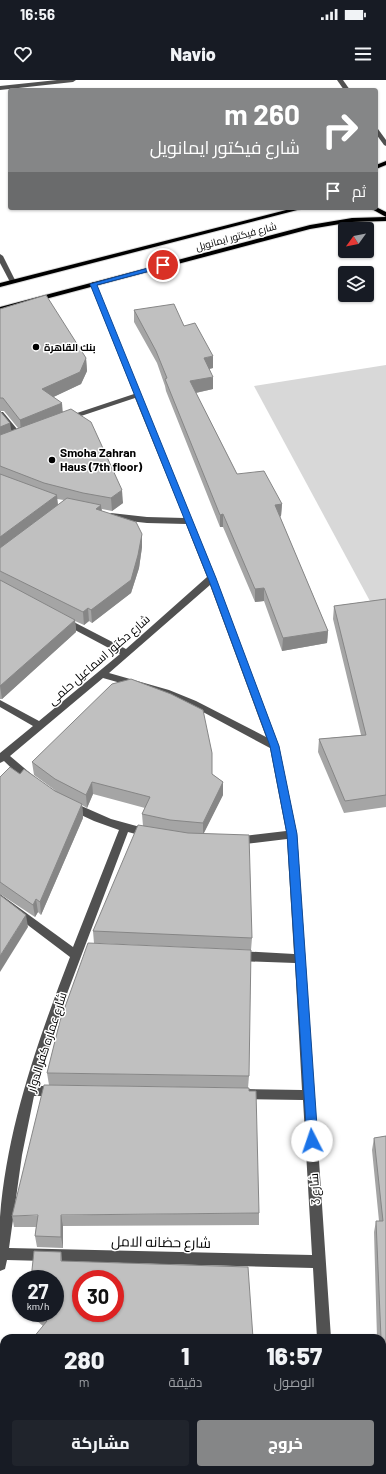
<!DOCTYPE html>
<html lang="ar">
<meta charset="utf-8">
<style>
:root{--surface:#171b24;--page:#20242c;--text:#f1f3f6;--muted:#9ea1a6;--accent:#858687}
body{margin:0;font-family:Barlow,Cairo,sans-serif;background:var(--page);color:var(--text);direction:rtl;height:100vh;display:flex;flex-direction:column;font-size:15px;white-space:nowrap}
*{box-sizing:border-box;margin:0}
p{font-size:13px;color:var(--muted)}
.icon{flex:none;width:22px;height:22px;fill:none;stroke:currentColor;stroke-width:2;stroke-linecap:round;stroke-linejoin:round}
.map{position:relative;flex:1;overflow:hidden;direction:ltr}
.side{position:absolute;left:0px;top:1254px;width:386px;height:140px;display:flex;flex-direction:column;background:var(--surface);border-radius:12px 12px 0 0;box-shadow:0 1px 3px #0004;direction:rtl}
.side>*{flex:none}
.banner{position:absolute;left:8px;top:8px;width:370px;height:122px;border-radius:4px;box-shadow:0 1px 3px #0004;direction:rtl;background:#858687;color:#fff;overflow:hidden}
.needle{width:26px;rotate:237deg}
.fabs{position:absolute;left:338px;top:142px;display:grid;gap:8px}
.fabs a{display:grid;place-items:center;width:36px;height:36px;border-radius:4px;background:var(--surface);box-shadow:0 1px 3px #0004;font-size:20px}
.speed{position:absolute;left:12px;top:1190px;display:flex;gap:8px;font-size:20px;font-weight:700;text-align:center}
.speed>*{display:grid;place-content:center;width:52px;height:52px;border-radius:50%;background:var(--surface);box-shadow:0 1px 3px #0004;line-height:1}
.speed small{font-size:10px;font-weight:400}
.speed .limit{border:6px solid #d22;background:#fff;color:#111}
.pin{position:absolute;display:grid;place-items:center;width:34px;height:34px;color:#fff;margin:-17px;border:2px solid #fff;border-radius:50%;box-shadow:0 1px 4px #0007}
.me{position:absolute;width:44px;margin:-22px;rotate:356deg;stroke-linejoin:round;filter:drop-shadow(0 0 3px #0008)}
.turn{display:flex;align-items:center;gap:14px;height:84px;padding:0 12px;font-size:18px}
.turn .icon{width:52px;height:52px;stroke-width:2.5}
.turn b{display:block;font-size:28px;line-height:34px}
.then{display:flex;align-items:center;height:38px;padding:0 12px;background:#0003;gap:8px;font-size:15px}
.eta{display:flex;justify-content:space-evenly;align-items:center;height:68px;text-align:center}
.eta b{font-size:24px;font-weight:800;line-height:28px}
.cta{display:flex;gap:8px;margin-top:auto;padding:8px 12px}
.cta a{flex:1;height:46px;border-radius:4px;background:var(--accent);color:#fff;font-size:16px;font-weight:800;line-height:46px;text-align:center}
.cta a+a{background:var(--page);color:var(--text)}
.status{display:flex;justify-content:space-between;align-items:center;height:28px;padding:0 20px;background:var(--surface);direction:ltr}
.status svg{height:11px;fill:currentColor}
header{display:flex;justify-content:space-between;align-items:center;height:52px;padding:0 12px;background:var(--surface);font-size:18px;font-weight:800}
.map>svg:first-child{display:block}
.green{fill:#d8d8d8}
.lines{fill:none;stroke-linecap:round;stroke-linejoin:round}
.major-casing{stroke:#dbdbdb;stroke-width:2}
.minor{fill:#515151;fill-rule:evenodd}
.major{fill:#000;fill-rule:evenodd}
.wall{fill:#a5a5a5;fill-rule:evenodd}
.shaded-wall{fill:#868686}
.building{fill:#c0c0c0;stroke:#868686;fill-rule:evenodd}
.route{fill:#1a73e8;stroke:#114b97}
.poi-dot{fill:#000;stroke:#fff;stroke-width:1.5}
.labels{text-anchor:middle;stroke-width:3;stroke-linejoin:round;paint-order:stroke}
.far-street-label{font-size:10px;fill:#000;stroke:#fff}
.far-poi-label{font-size:10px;font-weight:bold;fill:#000;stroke:#fff;text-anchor:start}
.poi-label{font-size:12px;font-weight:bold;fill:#000;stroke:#fff;text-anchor:start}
.street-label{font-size:12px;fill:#000;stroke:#fff}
.near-street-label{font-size:14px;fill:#000;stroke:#fff}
</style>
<div class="status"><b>16:56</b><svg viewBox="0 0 49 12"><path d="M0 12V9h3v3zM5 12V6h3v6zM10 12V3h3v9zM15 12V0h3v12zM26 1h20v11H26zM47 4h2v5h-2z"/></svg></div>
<header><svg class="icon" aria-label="menu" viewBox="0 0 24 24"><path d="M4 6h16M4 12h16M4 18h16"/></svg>Navio<svg class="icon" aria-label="heart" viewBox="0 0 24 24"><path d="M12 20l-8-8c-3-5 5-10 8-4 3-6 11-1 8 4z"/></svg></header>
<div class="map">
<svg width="386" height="1394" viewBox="0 0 386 1394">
<rect width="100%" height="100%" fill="#fff"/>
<!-- green -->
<polygon class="green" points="386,285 386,521 371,523 254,306"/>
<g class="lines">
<defs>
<g id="major">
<polygon points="386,81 386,85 376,89 376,85"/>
<polygon points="376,127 386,132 386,137 370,128"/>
<polygon points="294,128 305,128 0,207 0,203"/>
<polygon points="386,137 386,141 352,142 310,149 0,231 0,227 310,145 352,138"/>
</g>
</defs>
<!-- major casing -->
<use href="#major" class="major-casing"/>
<!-- minor -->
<g class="minor">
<polygon points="57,0 76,0 73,2 0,10 0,6"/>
<polygon points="337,0 343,0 350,10 344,10"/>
<polygon points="376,48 378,49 386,60 386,66 384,65 376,54"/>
<polygon points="0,174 3,176 16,202 15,203 10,202 0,183"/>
<path d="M93,202L96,204L216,498L279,666L297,754L331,1258H317L313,1188L7,1180L5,1189L0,1191C0,1173 0,1155 0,1137C7,1047 38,960 70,877L0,824V814L73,867L119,750L94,741L66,728L65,725L66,722L70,721L111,739L151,750L152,753L151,756L147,757L128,752L68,911L37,1006H55L59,1007L61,1011L59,1015L55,1016H34L22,1075L9,1168L312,1175L303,1020L243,1019L239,1018L237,1014L239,1010L243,1009L302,1010L295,883L238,881L234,879L232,876L234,873L238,871L294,874L287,759L236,765L232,764L231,761L232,758L236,757L286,751L270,668L190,625L163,615L103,598L10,676L36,698L37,701L36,704H28L4,681L0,683V673L33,646L0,627V620L39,641L120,574L60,542L58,540L60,538H66L126,569L207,497L186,444L147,443L111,439L107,436L111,433L147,437L184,438L135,318L69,340H66L62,338L134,314L90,204ZM210,505L266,657L196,621L169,610L109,593Z"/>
<polygon points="0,332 3,332 22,355 22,359 16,359 0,339"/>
<rect x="0" y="1348" width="4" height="14"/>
<rect x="325" y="1390" width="14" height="4"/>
</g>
<!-- major -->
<use href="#major" class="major"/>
</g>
<!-- wall -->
<g class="wall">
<path d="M0,229L86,278L87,291L81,304L53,317L123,423L112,431L102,429V431L142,467L139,488L131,513L92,543L89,541L84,545L75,541L76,552L2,619H0ZM0,331H4L18,348L11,351ZM57,419L64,420L58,425Z"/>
<polygon points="134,230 184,246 213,288 209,289 213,309 196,313 237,394 282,424 281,436 280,437 328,551 327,563 282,571 264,521 255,522 223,447 220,447 166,311 165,306 157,283 134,242"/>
<polygon points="386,519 386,727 344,733 318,672 319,659 361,655 333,539 334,526"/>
<polygon points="32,682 212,694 223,702 223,715 203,754 252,858 251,870 94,863 93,851 143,746 142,734 145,728 93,714 87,728 82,725 83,738 41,835 38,832 35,837 0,814 0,697 20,694 56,711 34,695"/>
<polygon points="47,993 249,996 248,1008 49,1005"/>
<polygon points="386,1056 386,1394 382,1394 382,1258 377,1258 374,1152 376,1141 379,1141 372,1070 374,1058"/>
<polygon points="259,1133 259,1145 63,1146 63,1168 37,1167 35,1156 36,1147 14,1147 12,1136"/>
<polygon points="61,1172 62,1181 248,1187 43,1246 30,1235 30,1233 55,1233"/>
</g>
<!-- shaded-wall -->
<g class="shaded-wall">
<polygon points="213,276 213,288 204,290 204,278"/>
<polygon points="86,278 87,291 81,304 43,322 42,309"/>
<polygon points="213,297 213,309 190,314 190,301"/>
<polygon points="62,323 63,335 21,352 20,340"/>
<polygon points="10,343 12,355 0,360 0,347"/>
<polygon points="122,410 123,423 112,431 111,418"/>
<polygon points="57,415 58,427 0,471 0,457"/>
<polygon points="282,424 281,436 274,438 275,425"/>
<polygon points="101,425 102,438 96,429"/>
<polygon points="223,434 223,447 220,447 220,435"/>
<polygon points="142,454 142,467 139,488 131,513 92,543 91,530"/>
<polygon points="264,508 264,521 255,522 255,509"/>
<polygon points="88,528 89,541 84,545 83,532"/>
<polygon points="75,540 76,552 2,619 0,606"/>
<polygon points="328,551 327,563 282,571 283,558"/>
<polygon points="92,702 93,714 87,728 86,715"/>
<polygon points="223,702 223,715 203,755 203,743"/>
<polygon points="82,724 83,738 41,835 40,822"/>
<polygon points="36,819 38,832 35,837 33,825"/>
<polygon points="26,835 28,847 0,892 0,876"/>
<polygon points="61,1135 63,1146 63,1168 61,1157"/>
</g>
<!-- building -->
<g class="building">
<polygon points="46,215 86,278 80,292 42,309 62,323 20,340 3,318 0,318 0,229"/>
<polygon points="174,224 184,246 195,243 213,276 204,278 213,297 190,301 237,394 264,391 282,424 275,425 328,551 283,558 264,508 255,509 223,434 220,435 165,299 167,298 156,271 134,230"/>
<polygon points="71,329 91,342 122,410 111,418 83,413 44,403 0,386 0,355"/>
<polygon points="0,331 10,343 0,347"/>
<polygon points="0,394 57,415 0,457"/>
<polygon points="67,418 101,425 96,429 136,442 142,454 138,475 131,500 91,530 88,528 83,532 0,491 0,468"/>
<polygon points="0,500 75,540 0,606"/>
<polygon points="386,519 386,715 345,721 319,659 366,655 334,526"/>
<polygon points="131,599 171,614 203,630 212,673 212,694 223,702 203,743 170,740 142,734 150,717 92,702 86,715 55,699 32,682 112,604"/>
<polygon points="10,687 20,694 24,689 55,711 82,724 40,822 36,819 33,825 0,802 0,697"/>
<polygon points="138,745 188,753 249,755 252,858 93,851"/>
<polygon points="0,815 26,835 0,876"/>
<polygon points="88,863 251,870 249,996 47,993 60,941"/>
<polygon points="44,1005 249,1008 249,1011 256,1011 259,1133 61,1135 61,1157 35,1156 38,1135 12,1136"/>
<polygon points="386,1056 386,1394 382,1297 382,1258 381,1258 376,1141 383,1141 374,1058"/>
<path d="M34,1171L61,1172V1181L248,1187L253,1258H33L47,1241L38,1233H55V1199H31ZM81,1199H115V1233H81Z"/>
<polygon points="0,1382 4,1382 4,1390 258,1390 258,1394 0,1394"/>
</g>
<!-- route -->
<polygon class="route" points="163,184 165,184 165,187 97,205 216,498 279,666 297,754 318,1061 316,1064 312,1066 308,1064 307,1061 287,754 270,666 208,498 90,204"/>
<!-- markers -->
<g class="poi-dot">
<circle cx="36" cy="267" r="4"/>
<circle cx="52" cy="380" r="4"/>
</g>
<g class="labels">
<!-- far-street labels -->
<g class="far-street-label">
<text transform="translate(236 156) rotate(-15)" y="4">شارع فيكتور ايمانويل</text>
</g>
<!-- far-poi labels -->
<g class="far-poi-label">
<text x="44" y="271">بنك القاهرة</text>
</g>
<!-- poi labels -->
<g class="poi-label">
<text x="60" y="377">Smoha Zahran<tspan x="60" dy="14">Haus (7th floor)</tspan></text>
</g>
<!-- street labels -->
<g class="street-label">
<text transform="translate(99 580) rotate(-41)" y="4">شارع دكتور اسماعيل حلمى</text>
<text transform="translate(47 962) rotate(-72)" y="4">شارع عماره كفر الدوار</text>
<text transform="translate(315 1109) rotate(-94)" y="4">شارع 3</text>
</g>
<!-- near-street labels -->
<g class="near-street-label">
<text transform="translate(161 1162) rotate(1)" y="5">شارع حضانه الامل</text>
</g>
</g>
</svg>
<div class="fabs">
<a><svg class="needle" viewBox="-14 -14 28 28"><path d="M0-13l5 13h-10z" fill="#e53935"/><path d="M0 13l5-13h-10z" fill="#9ea1a6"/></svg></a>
<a><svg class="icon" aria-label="layers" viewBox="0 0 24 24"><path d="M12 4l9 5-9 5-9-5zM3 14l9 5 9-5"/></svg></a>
</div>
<div class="speed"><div>27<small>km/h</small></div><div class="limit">30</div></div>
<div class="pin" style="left:163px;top:185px;background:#d93025"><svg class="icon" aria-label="arrive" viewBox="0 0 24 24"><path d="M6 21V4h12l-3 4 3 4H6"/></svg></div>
<svg class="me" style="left:312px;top:1061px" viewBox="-20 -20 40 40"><circle r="19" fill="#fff"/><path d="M0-13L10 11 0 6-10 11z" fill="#1a73e8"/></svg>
<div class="banner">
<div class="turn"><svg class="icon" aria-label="right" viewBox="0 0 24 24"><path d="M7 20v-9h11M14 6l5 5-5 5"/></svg><div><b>260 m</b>شارع فيكتور ايمانويل</div></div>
<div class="then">ثم<svg class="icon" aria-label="arrive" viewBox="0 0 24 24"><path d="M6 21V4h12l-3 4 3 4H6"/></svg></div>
</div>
<section class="side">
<div class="eta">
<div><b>16:57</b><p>الوصول</p></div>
<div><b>1</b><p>دقيقة</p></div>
<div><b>280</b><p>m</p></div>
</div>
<div class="cta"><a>خروج</a><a>مشاركة</a></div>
</section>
</div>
